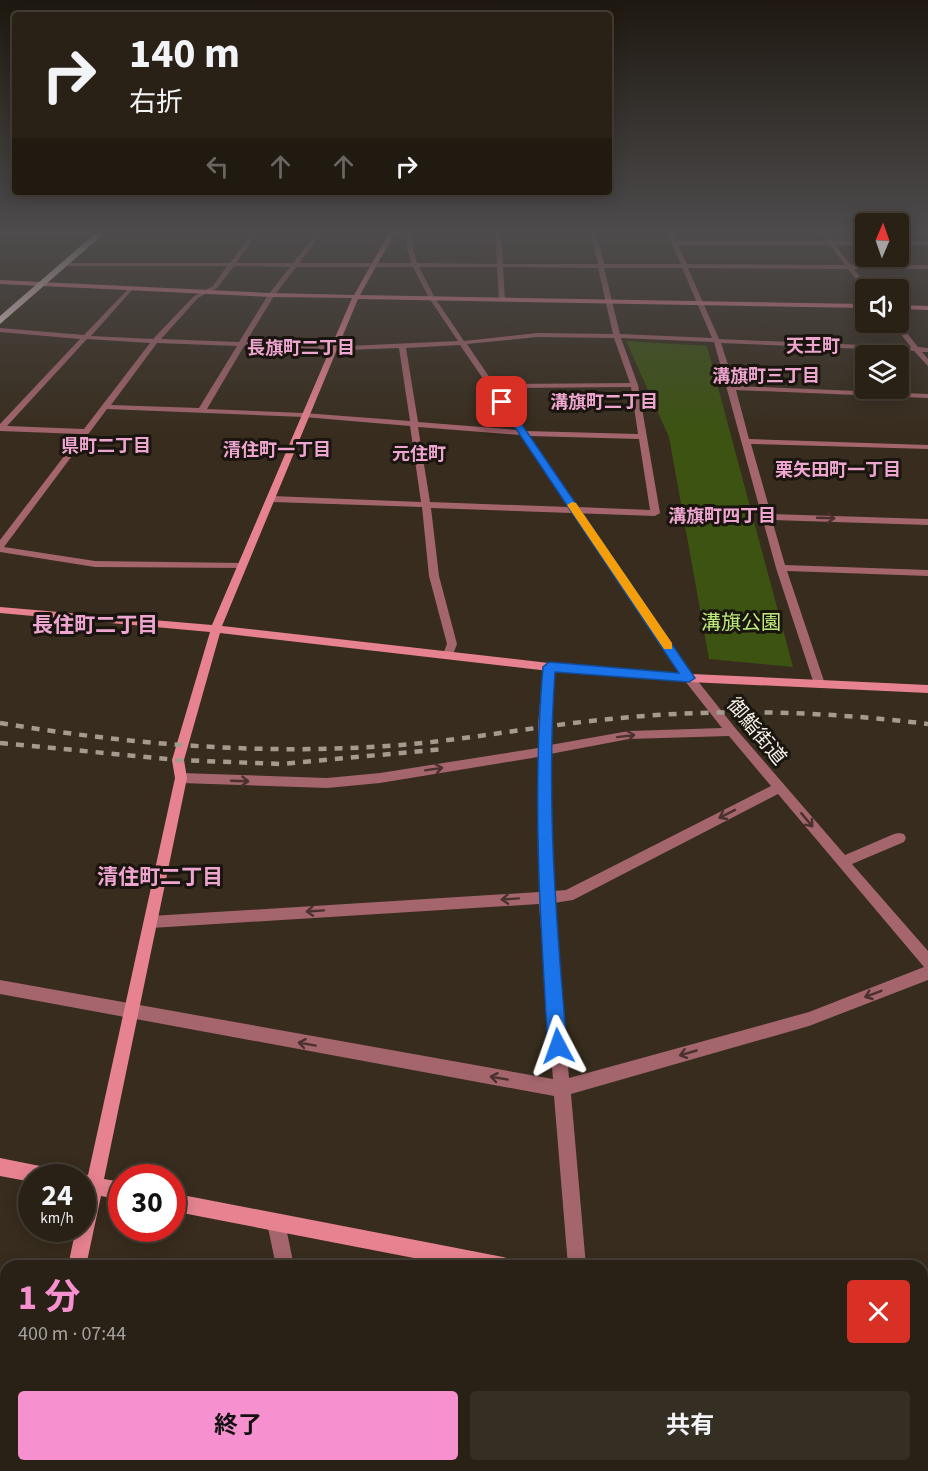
<!DOCTYPE html>
<html lang="ja">
<meta charset="utf-8">
<style>
:root{--surface:#292116;--page:#352e23;--text:#f1f3f6;--muted:#a5a3a1;--line:#453e35;--accent:#f790ce}
body{margin:0;font-family:"Source Sans 3","Noto Sans JP",sans-serif;background:var(--page);color:var(--text);height:100vh;display:flex;flex-direction:column;font-size:22px;white-space:nowrap}
*{box-sizing:border-box;margin:0}
p{font-size:20px;color:var(--muted)}
.icon{flex:none;width:33px;height:33px;fill:none;stroke:currentColor;stroke-width:2;stroke-linecap:round;stroke-linejoin:round}
.map{position:relative;flex:1;overflow:hidden}
.panel{position:absolute;left:0px;top:1260px;width:928px;height:212px;display:flex;flex-direction:column;background:var(--surface);border-radius:18px 18px 0 0;box-shadow:0 3px 15px #0003,0 0 0 2px var(--line)}
.panel>*{flex:none}
.hud{position:absolute;left:12px;top:12px;width:600px;height:183px;border-radius:6px;box-shadow:0 3px 15px #0003,0 0 0 2px var(--line);background:#292116;color:var(--text);overflow:hidden}
.needle{width:39px;rotate:2deg}
.controls{position:absolute;left:855px;top:213px;display:grid;gap:12px}
.controls a{display:grid;place-items:center;width:54px;height:54px;border-radius:6px;background:var(--surface);box-shadow:0 3px 15px #0003,0 0 0 2px var(--line);font-size:30px}
.speed{position:absolute;left:18px;top:1164px;display:flex;gap:12px;font-size:30px;font-weight:700;text-align:center}
.speed>*{display:grid;place-content:center;width:78px;height:78px;border-radius:50%;background:var(--surface);box-shadow:0 3px 15px #0003,0 0 0 2px var(--line);line-height:1}
.speed small{font-size:15px;font-weight:400}
.speed .limit{border:9px solid #d22;background:#fff;color:#111}
.pin{position:absolute;display:grid;place-items:center;width:51px;height:51px;color:#fff;margin:-26px;border-radius:12px;box-shadow:0 3px 9px #0006}
.me{position:absolute;width:66px;margin:-33px;rotate:356deg;stroke-linejoin:round;filter:drop-shadow(0 0 4px #0008)}
.turn{display:flex;align-items:center;gap:21px;height:126px;padding:0 18px;font-size:27px}
.turn .icon{width:78px;height:78px;stroke-width:2.5}
.turn b{display:block;font-size:42px;line-height:51px}
.lanes{display:flex;align-items:center;height:57px;padding:0 18px;background:#0003;justify-content:center;gap:30px;direction:ltr}
.lanes .off{opacity:.35}
.round{display:grid;place-items:center;flex:none;width:63px;height:63px;border-radius:6px;background:var(--page)}
.summary{display:flex;align-items:center;justify-content:space-between;height:102px;padding:0 18px}
h1{font-size:36px;font-weight:700;line-height:45px;color:var(--accent)}
.button{display:flex;gap:12px;margin-top:auto;padding:12px 18px}
.button a{flex:1;height:69px;border-radius:6px;background:var(--accent);color:#111;font-size:24px;font-weight:700;line-height:69px;text-align:center}
.button a+a{background:var(--page);color:var(--text)}
.map>svg:first-child{display:block}
.green{fill:#3c5311}
.lines{fill:none;stroke-linecap:round;stroke-linejoin:round}
.street{fill:#a4656d;fill-rule:evenodd}
.secondary{fill:#e78390;fill-rule:evenodd}
.highway{fill:#fcdbde;fill-rule:evenodd}
.rail{stroke:#a49b90;stroke-width:4.5;stroke-dasharray:8 8;stroke-linecap:butt}
.oneway{stroke:#4a312f}
.route{fill:#1a73e8;stroke:#114b97;stroke-width:1.5}
.slow{fill:#f59e0b}
.labels{text-anchor:middle;stroke-width:6;stroke-linejoin:round;paint-order:stroke}
.far-quarter-label{font-size:18px;font-weight:bold;fill:#eea6d0;stroke:#1a150e}
.far-neighbourhood-label{font-size:18px;font-weight:bold;fill:#eea6d0;stroke:#1a150e}
.park-label{font-size:20px;fill:#bdeb7a;stroke:#1a150e}
.street-label{font-size:20px;fill:#f5eee5;stroke:#1a150e}
.neighbourhood-label{font-size:21px;font-weight:bold;fill:#eea6d0;stroke:#1a150e}
</style>
<div class="map">
<svg width="928" height="1471" viewBox="0 0 928 1471">
<rect width="100%" height="100%" fill="#372c1d"/>
<!-- green -->
<polygon class="green" points="626,341 707,346 793,667 709,659 669,437"/>
<g class="lines">
<!-- street -->
<g class="street">
<polygon points="0,231 91,232 94,234 91,236 0,235"/>
<path d="M254,231H260L236,263H293L318,231H324L299,263H412L407,249L406,231H412L413,249L417,263L497,264L495,231H501L503,264H598L590,231H596L604,264H681L666,231H672L676,241H827L819,231H825L833,241H866V245H835L851,265H928V269H854L870,290H866V292L848,269L688,268L719,339L911,347L891,322H898L918,347L928,348V352H922L928,359V366L914,351L721,343L735,386L928,394V398L736,390L749,439L928,445V449L751,444L771,514L928,519V525L772,520L785,565L928,570V576L787,571L825,684L819,688L815,687L776,568L714,342L621,338L638,385L660,513L655,516L431,508L439,576L457,644L452,657L448,658L443,654L447,644L429,576L422,507L272,502L268,499L272,496L421,502L410,426L304,417L107,409L4,547L95,561L242,563L247,566L245,568L95,567L0,552V540L81,434L0,431V424L80,339L0,332V328L84,335L131,286L134,288L133,289L91,336L153,339L194,296L213,286L227,266H65L63,263H230ZM678,245H830L845,265L687,264ZM234,266L290,267L268,295L239,342L161,339L198,298L217,288ZM296,267H413L429,298L458,341L347,346L246,342L274,296ZM419,267H497L499,299L502,301L505,299L503,267L598,268L613,334L537,333L464,341L435,298ZM604,268H682L712,338L620,334ZM537,337L614,338L630,383L494,384L467,344ZM87,339L150,343L84,429L7,426ZM157,343L237,346L199,408L111,405ZM460,345L518,430L418,422L406,348ZM244,346L347,350L399,348L410,421L304,413L207,409ZM631,387L638,434L526,431L497,388ZM418,427L521,435L569,507L430,502ZM529,436L639,439L650,510L578,507Z"/>
<polygon points="913,231 921,231 928,234 928,238"/>
<rect x="898" y="241" width="30" height="4"/>
<path d="M549,663L555,667L550,745L629,731L722,728L685,681L683,678L689,674L693,675L736,729L845,855L894,834L899,833L904,834L906,838L904,842L852,864L928,951V980L809,1026L571,1094L586,1266H568L554,1096L0,994V980L553,1079L539,904L151,928L146,926L144,922L146,918L151,916L539,892L538,757L380,783L327,788L181,783L177,781L175,778L177,775L181,773L327,778L380,773L538,748V726L543,667ZM729,736L771,786L566,890L553,891L550,754L629,739ZM778,794L924,967L809,1012L569,1078L554,903L573,900Z"/>
<polygon points="276,1214 282,1217 285,1223 294,1266 276,1266 267,1223 270,1217"/>
<polygon points="319,1466 340,1466 342,1471 320,1471"/>
<polygon points="587,1466 608,1466 609,1471 587,1471"/>
</g>
<!-- secondary -->
<g class="secondary">
<polygon points="390,231 396,231 360,295 866,304 866,308 358,299 222,626 549,663 680,673 570,509 575,506 578,507 692,674 928,685 928,693 689,682 549,671 220,633 184,760 187,778 104,1179 122,1182 122,1200 101,1196 86,1266 68,1266 76,1228 82,1228 82,1178 75,1178 82,1174 88,1175 175,778 172,760 210,632 0,613 0,607 212,625 352,298 271,297 0,284 0,280 271,293 354,295"/>
<polygon points="898,305 928,306 928,310 898,309"/>
<polygon points="0,1158 55,1169 61,1172 64,1178 32,1178 32,1182 0,1176"/>
<polygon points="172,1193 503,1257 510,1259 512,1266 455,1266 172,1211"/>
<polygon points="922,1293 928,1294 928,1314 922,1313"/>
<polygon points="23,1466 45,1466 44,1471 22,1471"/>
</g>
<!-- highway -->
<polygon class="highway" points="98,231 107,231 0,324 0,316"/>
<!-- rail -->
<g class="rail">
<path d="M0,723C128,744 257,755 387,746C462,741 536,726 610,719C716,708 822,711 928,724"/>
<polyline points="0,743 178,760 281,764 444,749"/>
</g>
</g>
<!-- one-way arrows -->
<defs><path id="oneway-shaft" d="M-6 0H5M1.5-3L5.5 0L1.5 3" fill="none" stroke-width="1.6" stroke-linecap="round" stroke-linejoin="round" transform="scale(1.5)"/></defs>
<g class="oneway">
<use href="#oneway-shaft" transform="translate(826 518) rotate(2)"/>
<use href="#oneway-shaft" transform="translate(626 736) rotate(-7)"/>
<use href="#oneway-shaft" transform="translate(434 769) rotate(-9)"/>
<use href="#oneway-shaft" transform="translate(240 781) rotate(2)"/>
<use href="#oneway-shaft" transform="translate(727 814) rotate(153)"/>
<use href="#oneway-shaft" transform="translate(807 820) rotate(50)"/>
<use href="#oneway-shaft" transform="translate(510 899) rotate(176)"/>
<use href="#oneway-shaft" transform="translate(315 911) rotate(176)"/>
<use href="#oneway-shaft" transform="translate(873 994) rotate(159)"/>
<use href="#oneway-shaft" transform="translate(307 1044) rotate(-170)"/>
<use href="#oneway-shaft" transform="translate(688 1053) rotate(164)"/>
<use href="#oneway-shaft" transform="translate(499 1078) rotate(-170)"/>
</g>
<!-- sky -->
<linearGradient id="sky" x2="0" y2="1"><stop stop-color="#1e1810"/><stop offset="0.53" stop-color="#4d4b4c"/><stop offset="1" stop-color="#4d4b4c" stop-opacity="0"/></linearGradient>
<rect width="928" height="437" fill="url(#sky)"/>
<!-- route -->
<path class="route" d="M502,399L505,400L695,678L689,682L555,672C546,797 556,922 567,1046L564,1053L558,1055L551,1053L548,1046C540,920 532,793 543,667L549,662L679,673L498,402Z"/>
<!-- slow -->
<polygon class="slow" points="572,502 576,503 672,643 672,649 664,649 567,505"/>
<g class="labels">
<!-- far-quarter labels -->
<g class="far-quarter-label">
<text x="813" y="352">天王町</text>
<text x="419" y="460">元住町</text>
</g>
<!-- far-neighbourhood labels -->
<g class="far-neighbourhood-label">
<text x="301" y="354">長旗町二丁目</text>
<text x="766" y="382">溝旗町三丁目</text>
<text x="604" y="408">溝旗町二丁目</text>
<text x="106" y="452">県町二丁目</text>
<text x="277" y="456">清住町一丁目</text>
<text x="838" y="476">栗矢田町一丁目</text>
<text x="722" y="522">溝旗町四丁目</text>
</g>
<!-- park labels -->
<g class="park-label">
<text x="741" y="629">溝旗公園</text>
</g>
<!-- street labels -->
<g class="street-label">
<text transform="translate(757 731) rotate(50)" y="7">御鮨街道</text>
</g>
<!-- neighbourhood labels -->
<g class="neighbourhood-label">
<text x="95" y="632">長住町二丁目</text>
<text x="160" y="884">清住町二丁目</text>
</g>
</g>
</svg>
<div class="controls">
<a><svg class="needle" viewBox="-14 -14 28 28"><path d="M0-13l5 13h-10z" fill="#e53935"/><path d="M0 13l5-13h-10z" fill="#a5a3a1"/></svg></a>
<a><svg class="icon" aria-label="sound" viewBox="0 0 24 24"><path d="M4 9h4l5-4v14l-5-4H4zM17 9q2 3 0 6"/></svg></a>
<a><svg class="icon" aria-label="layers" viewBox="0 0 24 24"><path d="M12 4l9 5-9 5-9-5zM3 14l9 5 9-5"/></svg></a>
</div>
<div class="speed"><div>24<small>km/h</small></div><div class="limit">30</div></div>
<div class="pin" style="left:502px;top:402px;background:#d93025"><svg class="icon" aria-label="arrive" viewBox="0 0 24 24"><path d="M6 21V4h12l-3 4 3 4H6"/></svg></div>
<svg class="me" style="left:558px;top:1046px" viewBox="-20 -20 40 40"><path d="M0-17L14 15 0 8-14 15z" fill="#1a73e8" stroke="#fff" stroke-width="4"/></svg>
<div class="hud">
<div class="turn"><svg class="icon" aria-label="right" viewBox="0 0 24 24"><path d="M7 20v-9h11M14 6l5 5-5 5"/></svg><div><b>140 m</b>右折</div></div>
<div class="lanes"><svg class="icon off" aria-label="left" viewBox="0 0 24 24"><path d="M17 20v-9H6M10 6l-5 5 5 5"/></svg><svg class="icon off" aria-label="ahead" viewBox="0 0 24 24"><path d="M12 20V5M6 11l6-6 6 6"/></svg><svg class="icon off" aria-label="ahead" viewBox="0 0 24 24"><path d="M12 20V5M6 11l6-6 6 6"/></svg><svg class="icon" aria-label="right" viewBox="0 0 24 24"><path d="M7 20v-9h11M14 6l5 5-5 5"/></svg></div>
</div>
<section class="panel">
<div class="summary"><div><h1>1 分</h1><p>400 m · 07:44</p></div><a class="round" style="background:#d93025;color:#fff"><svg class="icon" aria-label="close" viewBox="0 0 24 24"><path d="M6 6l12 12M18 6L6 18"/></svg></a></div>
<div class="button"><a>終了</a><a>共有</a></div>
</section>
</div>
